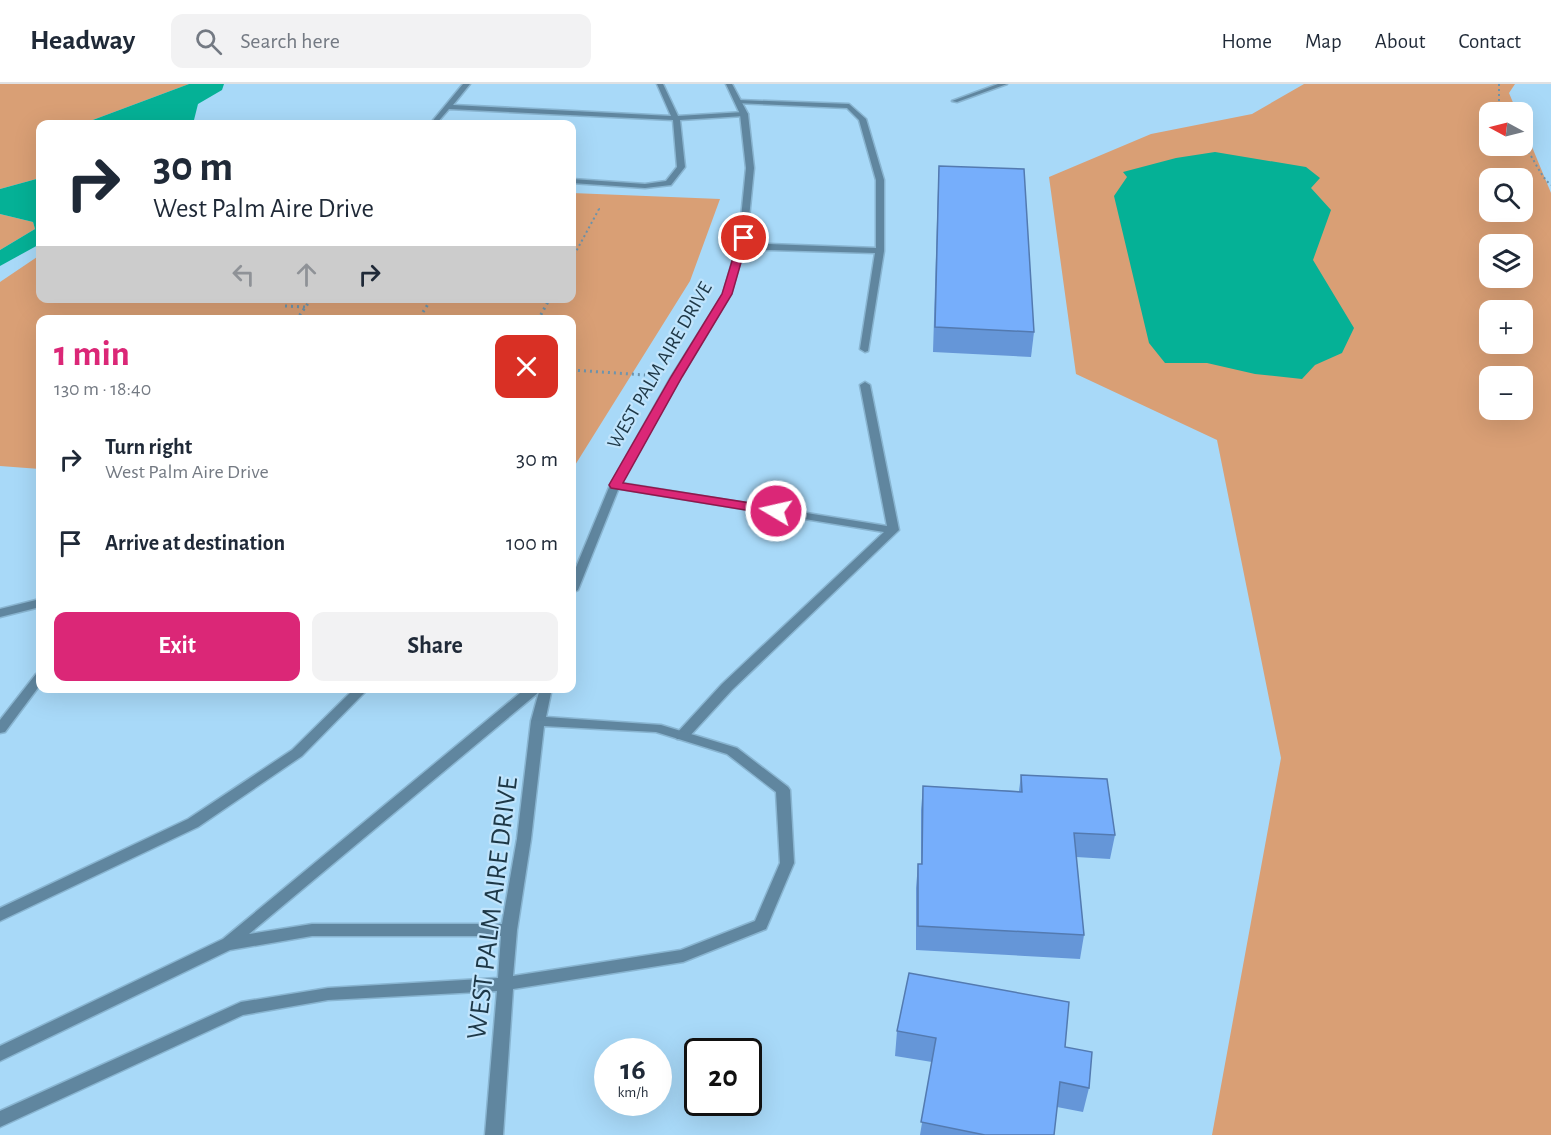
<!DOCTYPE html>
<meta charset="utf-8">
<style>
:root{--surface:#fff;--page:#f2f2f3;--text:#1f2937;--muted:#747a83;--line:#e0e1e3;--accent:#db2777}
body{margin:0;font-family:"Alegreya Sans",sans-serif;background:var(--page);color:var(--text);height:100vh;display:flex;flex-direction:column;font-size:22px;white-space:nowrap}
*{box-sizing:border-box;margin:0}
p{font-size:20px;color:var(--muted)}
.icon{flex:none;width:33px;height:33px;fill:none;stroke:currentColor;stroke-width:2;stroke-linecap:round;stroke-linejoin:round}
.map{position:relative;flex:1;overflow:hidden}
.panel{position:absolute;left:36px;top:231px;width:540px;height:378px;display:flex;flex-direction:column;background:var(--surface);border-radius:12px;box-shadow:0 6px 24px #0002}
.panel>*{flex:none}
.top-card{position:absolute;left:36px;top:36px;width:540px;height:183px;border-radius:12px;box-shadow:0 6px 24px #0002;background:#fff;color:var(--text);overflow:hidden}
.needle{width:39px;rotate:277deg}
.tools{position:absolute;left:1479px;top:18px;display:grid;gap:12px}
.tools a{display:grid;place-items:center;width:54px;height:54px;border-radius:12px;background:var(--surface);box-shadow:0 6px 24px #0002;font-size:30px}
.speed{position:absolute;left:594px;top:954px;display:flex;gap:12px;font-size:30px;font-weight:700;text-align:center}
.speed>*{display:grid;place-content:center;width:78px;height:78px;border-radius:50%;background:var(--surface);box-shadow:0 6px 24px #0002;line-height:1}
.speed small{font-size:15px;font-weight:400}
.speed .limit{border:3px solid #111;border-radius:9px;background:#fff;color:#111}
.pin{position:absolute;display:grid;place-items:center;width:51px;height:51px;color:#fff;margin:-26px;border:3px solid #fff;border-radius:50%;box-shadow:0 2px 6px #0007}
.me{position:absolute;width:66px;margin:-33px;rotate:279deg;stroke-linejoin:round;filter:drop-shadow(0 0 4px #0008)}
.turn{display:flex;align-items:center;gap:21px;height:126px;padding:0 18px;font-size:27px}
.turn .icon{width:78px;height:78px;stroke-width:2.5}
.turn b{display:block;font-size:42px;line-height:51px}
.lanes{display:flex;align-items:center;height:57px;padding:0 18px;background:#0003;justify-content:center;gap:30px;direction:ltr}
.lanes .off{opacity:.35}
.round{display:grid;place-items:center;flex:none;width:63px;height:63px;border-radius:12px;background:var(--page)}
.head{display:flex;align-items:center;justify-content:space-between;height:102px;padding:0 18px}
h1{font-size:36px;font-weight:600;line-height:45px;color:var(--accent)}
.button{display:flex;gap:12px;margin-top:auto;padding:12px 18px}
.button a{flex:1;height:69px;border-radius:12px;background:var(--accent);color:#fff;font-size:24px;font-weight:600;line-height:69px;text-align:center}
.button a+a{background:var(--page);color:var(--text)}
ul{padding:0;list-style:none}
li{display:flex;align-items:center;gap:18px;height:84px;padding:0 18px}
li div{flex:1}
li b{display:block;font-size:22px}
li em{font-style:normal}
header{display:flex;align-items:center;gap:36px;box-sizing:border-box;height:84px;padding:0 30px;background:var(--surface);border-bottom:2px solid var(--line)}
header strong{font-size:28px}
nav{display:flex;gap:33px;margin-inline-start:auto;font-size:21px}
.search{width:420px;height:54px;background:var(--page);display:flex;align-items:center;gap:15px;box-sizing:border-box;padding:0 21px;border-radius:12px;color:var(--muted);font-size:22px}
.map>svg:first-child{display:block}
.green{fill:#d99f75;fill-rule:evenodd}
.water{fill:#05b196}
.lines{fill:none;stroke-linecap:round;stroke-linejoin:round}
.lane-casing{stroke:#89b5d1;stroke-width:3}
.street-casing{stroke:#89b5d1;stroke-width:3}
.path-far1{stroke:#6d94ad;stroke-width:2;stroke-dasharray:2 3;stroke-linecap:butt}
.path{stroke:#6d94ad;stroke-width:3;stroke-dasharray:2 4;stroke-linecap:butt}
.lane{fill:#60869f;fill-rule:evenodd}
.street{fill:#60869f;fill-rule:evenodd}
.wall{fill:#6596d8}
.building{fill:#76aefb;stroke:#537ab0;stroke-width:1.5}
.route{fill:#db2777;stroke:#8e194d;stroke-width:1.5}
.labels{text-anchor:middle;stroke-width:4.5;stroke-linejoin:round;paint-order:stroke}
.far-street-label{font-size:20px;fill:#1d3746;stroke:#c0e4fc}
.near-street-label{font-size:28px;fill:#1d3746;stroke:#c0e4fc}
</style>
<header>
<strong>Headway</strong>
<div class="search"><svg class="icon" aria-label="search" viewBox="0 0 24 24"><circle cx="10" cy="10" r="6"/><path d="M15 15l6 6"/></svg>Search here</div>
<nav><a>Home</a><a>Map</a><a>About</a><a>Contact</a></nav>
</header>
<div class="map">
<svg width="1551" height="1051" viewBox="0 0 1551 1051">
<rect width="100%" height="100%" fill="#a8d9f8"/>
<!-- green -->
<g class="green">
<polygon points="0,0 189,0 82,40 40,40 40,94 0,105"/>
<path d="M1304,0H1515L1509,9L1517,28H1490V62H1522L1523,41L1551,109V1051H1212L1281,674L1217,356L1076,290L1049,93L1151,50L1252,30ZM1490,94H1522V128H1490ZM1490,160H1522V194H1490ZM1490,226H1522V260H1490ZM1490,292H1522V326H1490Z"/>
<polygon points="572,109 720,115 690,197 572,386 572,236 40,236 40,385 0,382 0,198 40,171 40,214 572,214"/>
<polygon points="0,130 33,138 35,145 0,166"/>
</g>
<!-- water -->
<g class="water">
<polygon points="189,0 224,0 222,6 198,20 193,40 82,40"/>
<polygon points="1215,68 1306,83 1320,94 1311,104 1331,126 1313,176 1354,244 1342,269 1315,281 1302,295 1255,290 1207,279 1165,279 1149,259 1114,112 1127,93 1123,88 1176,74"/>
<polygon points="40,94 40,160 0,182 0,166 35,145 33,138 0,130 0,105"/>
</g>
<g class="lines">
<defs>
<g id="lane">
<polygon points="463,0 470,0 453,21 671,32 657,0 663,0 678,32 744,28 748,30 744,32 680,36 685,83 671,101 645,104 572,99 572,95 645,100 666,97 677,83 673,36 449,25 436,40 430,40"/>
<polygon points="998,0 1007,0 957,18 952,17"/>
<polygon points="738,16 849,20 866,35 884,96 884,167 868,267 865,268 860,265 875,169 741,165 737,162 741,159 876,164 876,96 859,36 847,24 736,19 736,17"/>
<polygon points="865,298 870,301 899,446 732,606 687,655 677,655 675,652 677,649 722,600 884,448 615,404 610,401 615,398 887,442 860,301"/>
<polygon points="40,515 40,523 0,533 0,525"/>
<polygon points="40,589 40,601 5,648 0,649 0,636 36,590"/>
<polygon points="355,604 369,604 302,672 198,743 0,837 0,824 188,735 292,666"/>
</g>
<g id="street">
<polygon points="726,0 732,0 748,30 754,84 747,154 731,210 681,293 620,401 578,506 572,509 572,493 610,401 671,293 723,210 739,154 746,84 740,30"/>
<path d="M526,604H552L546,633L661,641L737,664L788,703L790,706L794,779L766,845L683,878L513,905L503,1051H485L497,907L328,916L243,931L0,1043V1027L241,918L328,904L498,894L501,852H312L230,866L0,977V962L223,855ZM539,608L531,637L517,755L502,840H312L249,850ZM544,642L656,648L727,670L776,708L780,779L755,837L681,866L513,892L517,846L531,755Z"/>
</g>
</defs>
<!-- lane casing -->
<use href="#lane" class="lane-casing"/>
<!-- street casing -->
<use href="#street" class="street-casing"/>
<!-- path-far1 -->
<g class="path-far1">
<polyline points="1499,0 1499,28"/>
<path d="M1522,60C1534,72 1538,90 1551,101"/>
<polyline points="572,175 599,125 596,125"/>
</g>
<!-- path -->
<g class="path">
<polyline points="285,222 305,223"/>
<polyline points="423,228 432,214"/>
<polyline points="296,236 312,214"/>
<polyline points="538,236 550,214"/>
<polyline points="572,286 645,291"/>
</g>
<!-- lane -->
<use href="#lane" class="lane"/>
<!-- street -->
<use href="#street" class="street"/>
</g>
<!-- wall -->
<g class="wall">
<polygon points="939,82 1034,248 1031,273 933,268 938,104"/>
<polygon points="1021,691 1115,751 1110,775 1076,773 1084,851 1080,875 916,866 916,804 918,780 921,780 921,726 923,702 1019,707"/>
<polygon points="897,947 1065,963 1089,1004 1083,1028 1057,1023 1054,1051 920,1051 932,978 895,972"/>
</g>
<!-- building -->
<g class="building">
<polygon points="939,82 1024,85 1034,248 935,243"/>
<polygon points="1021,691 1107,695 1115,751 1074,749 1084,851 918,842 918,780 922,780 923,702 1022,708"/>
<polygon points="909,889 1069,918 1065,963 1092,968 1089,1004 1060,998 1054,1051 985,1051 921,1038 936,954 897,947"/>
</g>
<!-- route -->
<polygon class="route" points="744,151 748,154 732,210 682,293 623,399 776,423 782,427 776,431 611,404 609,401 671,293 722,210 739,154"/>
<g class="labels">
<!-- far-street labels -->
<g class="far-street-label">
<text transform="translate(659 281) rotate(-60)" y="7">WEST PALM AIRE DRIVE</text>
</g>
<!-- near-street labels -->
<g class="near-street-label">
<text transform="translate(491 824) rotate(-83)" y="10">WEST PALM AIRE DRIVE</text>
</g>
</g>
</svg>
<div class="tools">
<a><svg class="needle" viewBox="-14 -14 28 28"><path d="M0-13l5 13h-10z" fill="#e53935"/><path d="M0 13l5-13h-10z" fill="#747a83"/></svg></a>
<a><svg class="icon" aria-label="search" viewBox="0 0 24 24"><circle cx="10" cy="10" r="6"/><path d="M15 15l6 6"/></svg></a>
<a><svg class="icon" aria-label="layers" viewBox="0 0 24 24"><path d="M12 4l9 5-9 5-9-5zM3 14l9 5 9-5"/></svg></a>
<a>+</a>
<a>−</a>
</div>
<div class="speed"><div>16<small>km/h</small></div><div class="limit">20</div></div>
<div class="pin" style="left:744px;top:154px;background:#d93025"><svg class="icon" aria-label="arrive" viewBox="0 0 24 24"><path d="M6 21V4h12l-3 4 3 4H6"/></svg></div>
<svg class="me" style="left:776px;top:427px" viewBox="-20 -20 40 40"><circle r="17" fill="#db2777" stroke="#fff" stroke-width="3"/><path d="M0-11L8 9 0 5-8 9z" fill="#fff"/></svg>
<div class="top-card">
<div class="turn"><svg class="icon" aria-label="right" viewBox="0 0 24 24"><path d="M7 20v-9h11M14 6l5 5-5 5"/></svg><div><b>30 m</b>West Palm Aire Drive</div></div>
<div class="lanes"><svg class="icon off" aria-label="left" viewBox="0 0 24 24"><path d="M17 20v-9H6M10 6l-5 5 5 5"/></svg><svg class="icon off" aria-label="ahead" viewBox="0 0 24 24"><path d="M12 20V5M6 11l6-6 6 6"/></svg><svg class="icon" aria-label="right" viewBox="0 0 24 24"><path d="M7 20v-9h11M14 6l5 5-5 5"/></svg></div>
</div>
<section class="panel">
<div class="head"><div><h1>1 min</h1><p>130 m · 18:40</p></div><a class="round" style="background:#d93025;color:#fff"><svg class="icon" aria-label="close" viewBox="0 0 24 24"><path d="M6 6l12 12M18 6L6 18"/></svg></a></div>
<ul>
<li><svg class="icon" aria-label="right" viewBox="0 0 24 24"><path d="M7 20v-9h11M14 6l5 5-5 5"/></svg><div><b>Turn right</b><p>West Palm Aire Drive</p></div><em>30 m</em></li>
<li><svg class="icon" aria-label="arrive" viewBox="0 0 24 24"><path d="M6 21V4h12l-3 4 3 4H6"/></svg><div><b>Arrive at destination</b></div><em>100 m</em></li>
</ul>
<div class="button"><a>Exit</a><a>Share</a></div>
</section>
</div>
